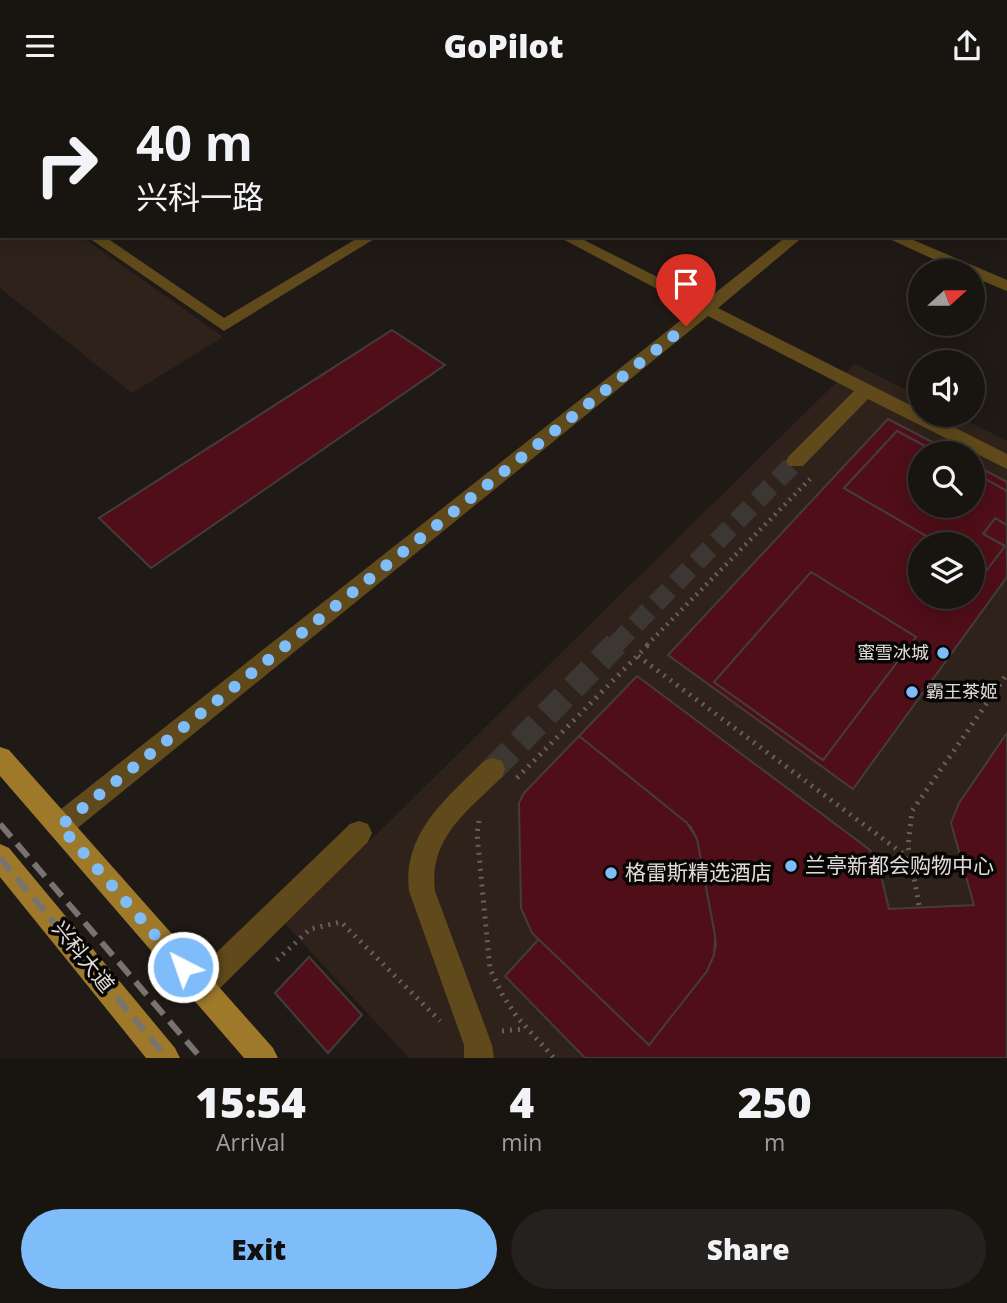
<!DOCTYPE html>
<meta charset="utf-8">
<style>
:root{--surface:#181410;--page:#25211e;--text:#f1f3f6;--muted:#9f9e9f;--line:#363330;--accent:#7fbdfa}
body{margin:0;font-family:"Open Sans","Noto Sans SC",sans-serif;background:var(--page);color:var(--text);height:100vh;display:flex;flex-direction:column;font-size:26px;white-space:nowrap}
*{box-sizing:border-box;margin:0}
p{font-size:23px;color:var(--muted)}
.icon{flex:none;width:38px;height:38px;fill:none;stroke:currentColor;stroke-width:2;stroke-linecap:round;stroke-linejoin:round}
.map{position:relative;height:967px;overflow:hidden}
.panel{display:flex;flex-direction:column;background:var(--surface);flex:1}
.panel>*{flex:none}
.hud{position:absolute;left:0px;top:0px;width:1008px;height:147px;box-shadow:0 4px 18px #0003,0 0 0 2px var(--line);background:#181410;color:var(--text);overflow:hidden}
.needle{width:46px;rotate:69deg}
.fabs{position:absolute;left:908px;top:168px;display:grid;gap:14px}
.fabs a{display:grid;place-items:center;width:77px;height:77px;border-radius:50%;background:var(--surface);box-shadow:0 4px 18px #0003,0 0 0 2px var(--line);font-size:35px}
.pin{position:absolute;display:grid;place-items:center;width:60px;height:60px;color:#fff;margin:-72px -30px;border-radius:50% 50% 50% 0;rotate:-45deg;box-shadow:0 0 7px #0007}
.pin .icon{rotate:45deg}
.me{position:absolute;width:77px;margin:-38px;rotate:319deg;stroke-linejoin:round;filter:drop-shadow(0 0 5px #0008)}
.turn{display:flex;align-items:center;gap:24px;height:147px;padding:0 21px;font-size:32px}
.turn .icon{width:91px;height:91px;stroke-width:2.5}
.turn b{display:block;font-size:49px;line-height:60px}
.eta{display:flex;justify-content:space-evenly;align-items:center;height:119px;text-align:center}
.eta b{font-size:42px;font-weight:800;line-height:49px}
.button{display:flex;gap:14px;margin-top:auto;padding:14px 21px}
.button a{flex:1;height:80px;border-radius:42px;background:var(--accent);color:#111;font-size:28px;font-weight:800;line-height:80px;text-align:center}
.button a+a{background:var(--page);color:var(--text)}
header{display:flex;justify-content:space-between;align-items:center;height:91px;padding:0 21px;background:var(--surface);font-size:32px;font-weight:800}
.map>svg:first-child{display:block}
.built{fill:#2e221b;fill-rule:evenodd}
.building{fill:#4f0e18;stroke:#443c3c;stroke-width:2;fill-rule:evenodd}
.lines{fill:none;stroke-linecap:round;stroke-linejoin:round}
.minor-tunnel-far1{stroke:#3d3733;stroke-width:19;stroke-dasharray:19 10;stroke-linecap:butt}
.minor-tunnel{stroke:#3d3733;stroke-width:25;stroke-dasharray:25 13;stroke-linecap:butt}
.path-far1{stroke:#66615d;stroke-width:4.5;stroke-dasharray:2 5;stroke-linecap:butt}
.path{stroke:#66615d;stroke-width:5;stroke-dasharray:2 6;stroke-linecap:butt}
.minor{fill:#604a1b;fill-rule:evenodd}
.major{fill:#9e792a;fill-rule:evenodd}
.rail{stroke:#787370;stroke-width:6;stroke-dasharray:17 9;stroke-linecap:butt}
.route{stroke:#7fbdfa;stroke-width:12;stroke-dasharray:0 21.6}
.poi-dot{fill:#7fbdfa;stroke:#080605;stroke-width:2.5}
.labels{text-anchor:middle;stroke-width:7;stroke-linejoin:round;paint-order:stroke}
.poi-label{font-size:18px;fill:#e0dcd9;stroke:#080605;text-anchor:end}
.near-poi-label{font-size:21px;fill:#e0dcd9;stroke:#080605;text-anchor:start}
.near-street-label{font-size:21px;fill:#e0dcd9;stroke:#080605}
</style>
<header><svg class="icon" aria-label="menu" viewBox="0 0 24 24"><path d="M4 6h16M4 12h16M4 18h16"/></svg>GoPilot<svg class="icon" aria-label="share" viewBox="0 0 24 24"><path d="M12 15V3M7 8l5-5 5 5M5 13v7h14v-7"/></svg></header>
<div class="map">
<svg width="1007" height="967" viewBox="0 0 1007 967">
<rect width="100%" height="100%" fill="#201a16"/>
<!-- built -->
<g class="built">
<polygon points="0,101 2,145 81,145 223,246 132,302 0,197"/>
<path d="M855,273L920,306V324H956L1007,350V967H409L285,833ZM920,362H973V415H920ZM920,453H973V506H920Z"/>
</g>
<!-- building -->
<g class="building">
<polygon points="392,239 445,274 151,477 99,427"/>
<path d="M888,328L953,362H938L897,340L844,397L940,453H920V506H973V473L986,480L1005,455L983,443L995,427L1007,434V486L853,698L668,564ZM811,481L916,546L823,669L714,591Z"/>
<polygon points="897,340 938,362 920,362 920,415 973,415 973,381 1007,400 1007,434 995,427 983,443 1005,455 986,480 973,473 973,453 940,453 844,397"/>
<polygon points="973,373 1007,391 1007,400 973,381"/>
<polygon points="811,481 916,546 823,669 714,591"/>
<polygon points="637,585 870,759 878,772 889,818 974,814 951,732 959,712 1007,642 1007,967 585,967 505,885 539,848 649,954 711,871 716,855 715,845 697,748 691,736 579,645"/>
<polygon points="579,645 687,732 697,748 715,845 714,864 707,880 649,954 532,842 521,817 519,712 524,702"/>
<polygon points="309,866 362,924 328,962 275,902"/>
</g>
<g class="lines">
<!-- minor-tunnel-far1 -->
<polyline class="minor-tunnel-far1" points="615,554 796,370"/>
<!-- minor-tunnel -->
<polyline class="minor-tunnel" points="493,678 616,553"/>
<!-- path-far1 -->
<polyline class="path-far1" points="647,554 810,388"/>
<!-- path -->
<g class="path">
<polyline points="638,565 910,768"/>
<polyline points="517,687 649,553"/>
<polyline points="479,730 477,743 490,878 502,903 517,926 554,967"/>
<polyline points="919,814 908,755 912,720 1007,583"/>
<polyline points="277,869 310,838 341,831 440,930"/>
<polyline points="502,940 524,938"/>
</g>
<!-- minor -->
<g class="minor">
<polygon points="180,0 195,0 179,2"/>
<polygon points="548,0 563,0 564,2 549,2"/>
<polygon points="964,0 977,0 963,2"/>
<rect x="0" y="24" width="2" height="9"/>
<rect x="0" y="77" width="2" height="9"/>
<polygon points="86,145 104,145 224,227 361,145 379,145 224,240"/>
<polygon points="557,145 576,145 705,210 787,145 804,145 718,217 920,319 920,324 930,324 1007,363 1007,378 868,308 803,375 789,375 786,370 789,365 854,300 708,225 69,744 60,747 51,744 47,735 51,726 695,218"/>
<polygon points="883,145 904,145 1007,189 1007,200 973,186 973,180 959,180"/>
<path d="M493,667L502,670L505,678L502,686C468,720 428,747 435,800L492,954L494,967H464V954L409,800C402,742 447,707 484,670Z"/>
<polygon points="359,730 368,733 372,742 368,751 211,906 201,910 191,906 187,896 191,886 350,733"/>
</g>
<!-- major -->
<g class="major">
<polygon points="0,656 9,659 273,957 278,967 244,967 0,685"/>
<polygon points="0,753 9,757 175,957 180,967 146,967 0,786"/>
</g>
<!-- rail -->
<g class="rail">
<polyline points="0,733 201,967"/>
<polyline points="0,767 167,967"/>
</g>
</g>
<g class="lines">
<!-- route -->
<polyline class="route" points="183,876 60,735 686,235"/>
</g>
<!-- markers -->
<g class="poi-dot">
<circle cx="943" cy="562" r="7"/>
<circle cx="912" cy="601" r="7"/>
<circle cx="791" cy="775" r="7"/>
<circle cx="611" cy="782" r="7"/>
</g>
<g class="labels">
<!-- poi labels -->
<g class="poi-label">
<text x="929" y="568">蜜雪冰城</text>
<text x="926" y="607" text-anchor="start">霸王茶姬</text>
</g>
<!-- near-poi labels -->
<g class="near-poi-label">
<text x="805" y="782">兰亭新都会购物中心</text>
<text x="625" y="789">格雷斯精选酒店</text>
</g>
<!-- near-street labels -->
<g class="near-street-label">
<text transform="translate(83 866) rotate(51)" y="7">兴科大道</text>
</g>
</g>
</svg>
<div class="fabs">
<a><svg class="needle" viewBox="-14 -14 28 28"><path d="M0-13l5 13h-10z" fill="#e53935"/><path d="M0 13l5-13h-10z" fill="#9f9e9f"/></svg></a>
<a><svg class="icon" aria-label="sound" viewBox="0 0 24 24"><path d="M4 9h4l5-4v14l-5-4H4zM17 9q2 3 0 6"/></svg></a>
<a><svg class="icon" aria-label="search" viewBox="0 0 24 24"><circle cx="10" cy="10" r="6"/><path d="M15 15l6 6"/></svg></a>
<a><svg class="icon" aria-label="layers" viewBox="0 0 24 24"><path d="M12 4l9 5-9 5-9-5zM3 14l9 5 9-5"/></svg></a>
</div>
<div class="pin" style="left:686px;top:235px;background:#d93025"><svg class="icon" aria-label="arrive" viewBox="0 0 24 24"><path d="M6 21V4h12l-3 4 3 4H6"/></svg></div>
<svg class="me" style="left:183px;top:876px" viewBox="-20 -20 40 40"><circle r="17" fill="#7fbdfa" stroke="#fff" stroke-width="3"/><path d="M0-11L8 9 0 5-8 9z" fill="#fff"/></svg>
<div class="hud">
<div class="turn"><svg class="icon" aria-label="right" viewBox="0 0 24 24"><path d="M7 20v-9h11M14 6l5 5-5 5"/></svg><div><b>40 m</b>兴科一路</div></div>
</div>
</div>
<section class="panel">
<div class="eta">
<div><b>15:54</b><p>Arrival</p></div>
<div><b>4</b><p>min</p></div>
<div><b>250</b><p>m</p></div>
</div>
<div class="button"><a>Exit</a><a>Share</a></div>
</section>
